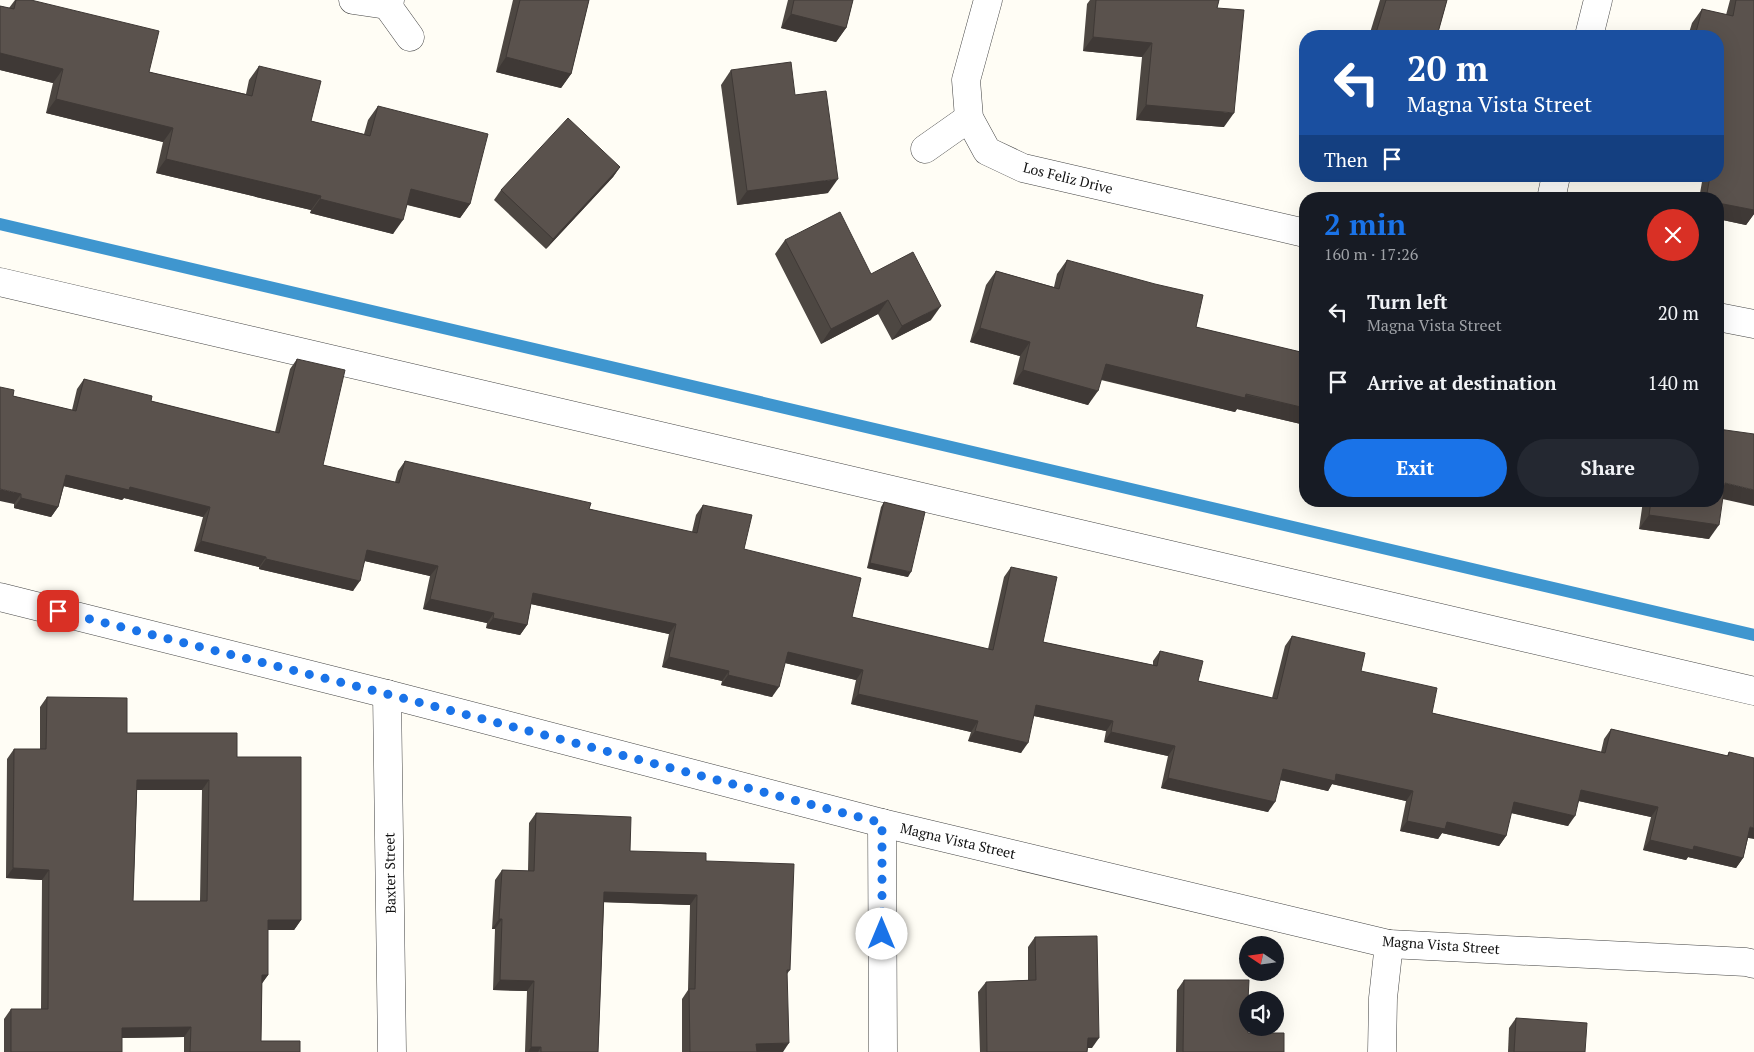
<!DOCTYPE html>
<meta charset="utf-8">
<style>
:root{--surface:#171b24;--page:#242831;--text:#f1f3f6;--muted:#9ea1a6;--accent:#1a73e8}
body{margin:0;font-family:"PT Serif",serif;background:var(--page);color:var(--text);height:100vh;display:flex;flex-direction:column;font-size:19px;white-space:nowrap}
*{box-sizing:border-box;margin:0}
p{font-size:16px;color:var(--muted)}
.icon{flex:none;width:28px;height:28px;fill:none;stroke:currentColor;stroke-width:2;stroke-linecap:round;stroke-linejoin:round}
.map{position:relative;flex:1;overflow:hidden}
.sheet{position:absolute;left:1299px;top:192px;width:425px;height:315px;display:flex;flex-direction:column;background:var(--surface);border-radius:20px;box-shadow:0 5px 20px #0002}
.sheet>*{flex:none}
.top-card{position:absolute;left:1299px;top:30px;width:425px;height:152px;border-radius:20px;box-shadow:0 5px 20px #0002;background:#1a4fa0;color:#fff;overflow:hidden}
.needle{width:32px;rotate:283deg}
.fabs{position:absolute;left:1239px;top:936px;display:grid;gap:10px}
.fabs a{display:grid;place-items:center;width:45px;height:45px;border-radius:50%;background:var(--surface);box-shadow:0 5px 20px #0002;font-size:25px}
.pin{position:absolute;display:grid;place-items:center;width:42px;height:42px;color:#fff;margin:-21px;border-radius:10px;box-shadow:0 2px 8px #0006}
.me{position:absolute;width:55px;margin:-28px;rotate:0deg;stroke-linejoin:round;filter:drop-shadow(0 0 4px #0008)}
.turn{display:flex;align-items:center;gap:18px;height:105px;padding:0 25px;font-size:22px}
.turn .icon{width:65px;height:65px;stroke-width:2.5}
.turn b{display:block;font-size:35px;line-height:42px}
.then{display:flex;align-items:center;height:48px;padding:0 25px;background:#0003;gap:10px;font-size:19px}
.round{display:grid;place-items:center;flex:none;width:52px;height:52px;border-radius:26px;background:var(--page)}
.overview{display:flex;align-items:center;justify-content:space-between;height:85px;padding:0 25px}
h1{font-size:30px;font-weight:700;line-height:38px;color:var(--accent)}
.primary-button{display:flex;gap:10px;margin-top:auto;padding:10px 25px}
.primary-button a{flex:1;height:58px;border-radius:30px;background:var(--accent);color:#fff;font-size:20px;font-weight:700;line-height:58px;text-align:center}
.primary-button a+a{background:var(--page);color:var(--text)}
ul{padding:0;list-style:none}
li{display:flex;align-items:center;gap:15px;height:70px;padding:0 25px}
li div{flex:1}
li b{display:block;font-size:19px}
li em{font-style:normal}
.map>svg:first-child{display:block}
.lines{fill:none;stroke-linecap:round;stroke-linejoin:round}
.stream{stroke:#3f96cf;stroke-width:12}
.minor-casing{stroke:#444;stroke-width:29}
.minor{stroke:#fff;stroke-width:28}
.wall{fill:#4d4742;fill-rule:evenodd}
.shaded-wall{fill:#3f3936}
.building{fill:#5a524d;stroke:#3f3936;fill-rule:evenodd}
.route{stroke:#1a73e8;stroke-width:9;stroke-dasharray:0 16.2}
.labels{text-anchor:middle;stroke-width:5;stroke-linejoin:round;paint-order:stroke}
.street-label{font-size:14px;fill:#111;stroke:#fff}
</style>
<div class="map">
<svg width="1754" height="1052" viewBox="0 0 1754 1052">
<rect width="100%" height="100%" fill="#fffdf5"/>
<g class="lines">
<!-- stream -->
<polyline class="stream" points="0,224 1754,635"/>
<defs>
<g id="minor">
<polyline points="353,0 387,5 390,0"/>
<polyline points="988,0 966,80 969,118 987,151 1023,168 1305,233"/>
<polyline points="387,5 410,37"/>
<polyline points="1589,36 1598,0"/>
<polyline points="925,149 969,118"/>
<polyline points="1551,199 1556,176"/>
<polyline points="0,282 1754,691"/>
<polyline points="1718,317 1754,324"/>
<polyline points="0,597 387,694 882,823 1389,944 1746,962 1754,964"/>
<polyline points="387,694 392,1052"/>
<polyline points="882,823 883,1052"/>
<polyline points="1382,1052 1383,998 1389,944"/>
</g>
</defs>
<!-- minor casing -->
<use href="#minor" class="minor-casing"/>
<!-- minor -->
<use href="#minor" class="minor"/>
</g>
<!-- wall -->
<g class="wall">
<polygon points="15,0 31,0 149,72 246,94 249,80 259,66 311,121 364,134 368,120 378,106 470,204 460,218 407,205 393,234 310,213 311,210 156,173 163,142 46,113 53,83 0,70 0,6 9,8"/>
<polygon points="513,0 589,0 571,74 561,88 496,72"/>
<polygon points="788,0 853,0 846,28 836,42 781,28"/>
<polygon points="1090,0 1219,0 1217,8 1224,127 1136,120 1142,57 1083,51 1087,4"/>
<polygon points="1380,0 1447,0 1437,36 1369,36"/>
<polygon points="1730,0 1754,0 1754,214 1746,225 1718,219 1718,199 1699,199 1703,176 1718,176 1718,36 1688,36 1692,23 1702,9 1726,15"/>
<polygon points="731,70 795,95 828,193 737,205 721,85"/>
<polygon points="620,167 613,177 546,249 494,200 501,190"/>
<polygon points="785,240 871,274 931,320 892,340 878,314 821,344 775,254"/>
<polygon points="1067,260 1196,327 1305,353 1305,425 1237,409 1235,412 1101,380 1088,405 1013,384 1020,356 970,342 986,285 996,271 1054,287 1057,274"/>
<polygon points="297,359 323,465 395,482 398,471 405,461 589,509 692,532 696,515 703,505 744,549 852,617 988,649 1004,577 1011,567 1043,642 1153,665 1153,661 1160,651 1198,681 1272,698 1285,646 1292,636 1361,671 1432,713 1601,752 1604,739 1611,729 1727,756 1729,752 1748,838 1743,858 1736,868 1688,857 1686,860 1643,850 1651,817 1579,801 1568,826 1511,813 1506,836 1499,846 1442,833 1438,839 1400,831 1406,801 1332,784 1328,791 1280,780 1268,812 1161,788 1168,756 1104,742 1106,731 1034,716 1021,753 968,741 971,732 851,704 856,680 785,663 772,697 721,685 722,681 662,667 669,634 531,604 527,625 520,635 486,628 487,623 423,609 430,576 365,561 353,591 259,569 259,567 194,551 203,517 124,498 122,500 64,486 58,507 51,517 14,508 14,504 13,396 72,410 77,389 84,379 151,401 275,432 290,369"/>
<polygon points="1723,499 1709,539 1639,529 1643,501 1718,501"/>
<polygon points="884,502 908,577 867,568 881,507"/>
<path d="M47,697L127,733L237,757L301,920L294,930H268V975L262,983L261,1041L300,1052H184V1037L122,1038V1052H4V1019L11,1009H41L42,880L6,878L7,759L14,749H40V707ZM137,790H202L200,901H133Z"/>
<polygon points="536,813 630,851 706,861 790,970 787,974 783,1052 682,1052 682,999 688,990 690,905 604,902 598,1052 525,1052 527,991 493,990 495,929 492,929 495,880 502,870 528,871 529,823"/>
<polygon points="1035,937 1092,1048 1088,1048 1087,1052 980,1052 978,992 986,982 1028,980 1028,947"/>
<polygon points="1184,980 1248,1033 1284,1052 1176,1052 1177,990"/>
<polygon points="1516,1018 1585,1052 1508,1052 1509,1028"/>
</g>
<!-- shaded-wall -->
<g class="shaded-wall">
<polygon points="791,14 846,28 836,42 781,28"/>
<polygon points="1093,37 1152,43 1142,57 1083,51"/>
<polygon points="0,53 63,69 53,83 0,70"/>
<polygon points="506,57 571,74 561,88 496,72"/>
<polygon points="56,99 173,128 163,142 46,113"/>
<polygon points="1146,105 1234,113 1224,127 1136,120"/>
<polygon points="166,159 321,196 311,210 156,173"/>
<polygon points="620,167 613,177 546,249 553,239"/>
<polygon points="1397,176 1408,176 1406,179"/>
<polygon points="838,179 828,193 737,205 747,191"/>
<polygon points="411,189 470,204 460,218 401,203"/>
<polygon points="320,199 403,220 393,234 310,213"/>
<polygon points="1718,203 1754,210 1754,214 1746,225 1718,219"/>
<polygon points="888,300 878,314 821,344 831,329"/>
<polygon points="941,306 931,320 892,340 902,326"/>
<polygon points="980,328 1030,342 1020,356 970,342"/>
<polygon points="1106,364 1305,408 1305,425 1237,409 1235,412 1096,378"/>
<polygon points="1023,370 1098,391 1088,405 1013,384"/>
<polygon points="66,475 130,487 210,507 203,517 124,498 122,500 59,485"/>
<polygon points="1725,483 1754,490 1754,506 1718,498"/>
<polygon points="0,489 21,494 14,504 0,501"/>
<polygon points="21,498 58,507 51,517 14,508"/>
<polygon points="1649,515 1719,525 1709,539 1639,529"/>
<polygon points="201,541 266,557 259,567 194,551"/>
<polygon points="367,550 438,566 430,576 360,560"/>
<polygon points="266,559 360,581 353,591 259,569"/>
<polygon points="870,563 911,572 908,577 867,568"/>
<polygon points="533,593 676,624 669,634 526,603"/>
<polygon points="430,599 494,613 487,623 423,609"/>
<polygon points="493,618 527,625 520,635 486,628"/>
<polygon points="788,652 863,670 856,680 781,662"/>
<polygon points="669,657 729,671 722,681 662,667"/>
<polygon points="728,675 779,687 772,697 721,685"/>
<polygon points="858,694 978,721 971,732 851,704"/>
<polygon points="1036,705 1113,721 1106,731 1029,715"/>
<polygon points="975,731 1028,743 1021,753 968,741"/>
<polygon points="1111,732 1175,746 1168,756 1104,742"/>
<polygon points="1283,769 1336,774 1413,791 1406,801 1332,784 1328,791 1276,779"/>
<polygon points="1168,778 1275,802 1268,812 1161,788"/>
<polygon points="137,780 209,780 202,790 130,790"/>
<polygon points="1581,790 1658,807 1651,817 1574,800"/>
<polygon points="1514,802 1575,816 1568,826 1507,812"/>
<polygon points="1407,821 1447,822 1506,836 1499,846 1442,833 1438,839 1400,831"/>
<polygon points="1750,827 1754,828 1754,839 1743,837"/>
<polygon points="1650,840 1694,846 1743,858 1736,868 1688,857 1686,860 1643,850"/>
<polygon points="13,868 49,870 42,880 6,878"/>
<polygon points="604,892 697,895 690,905 597,902"/>
<polygon points="499,919 502,919 495,929 492,929"/>
<polygon points="268,920 301,920 294,930 261,930"/>
<polygon points="262,975 268,975 261,985"/>
<polygon points="500,980 534,981 527,991 493,990"/>
<polygon points="191,1027 184,1037 115,1038 122,1028"/>
<polygon points="1088,1038 1099,1038 1092,1048 1081,1048"/>
<polygon points="789,1043 783,1052 751,1052 756,1044"/>
<polygon points="531,1047 541,1047 538,1052 528,1052"/>
</g>
<!-- building -->
<g class="building">
<polygon points="16,0 31,0 159,31 149,72 252,96 259,66 321,81 311,121 370,136 378,106 488,134 470,204 411,189 403,220 320,199 321,196 166,159 173,128 56,99 63,69 0,53 0,6 14,9"/>
<polygon points="520,0 589,0 571,74 506,57"/>
<polygon points="794,0 853,0 846,28 791,14"/>
<polygon points="1096,0 1219,0 1217,8 1244,10 1234,113 1146,105 1152,43 1093,37"/>
<polygon points="1386,0 1447,0 1437,36 1375,36"/>
<polygon points="1736,0 1754,0 1754,210 1718,203 1718,199 1706,199 1710,176 1718,176 1718,36 1695,36 1702,9 1733,16"/>
<polygon points="791,62 795,95 826,91 838,179 747,191 731,70"/>
<polygon points="568,118 620,167 553,239 501,190"/>
<polygon points="840,212 871,274 913,252 941,306 902,326 888,300 831,329 785,240"/>
<polygon points="1067,260 1155,284 1203,295 1196,327 1305,353 1305,408 1246,394 1245,398 1106,364 1098,391 1023,370 1030,342 980,328 996,271 1059,289"/>
<polygon points="297,359 345,370 323,465 399,483 405,461 591,503 589,509 697,533 703,505 752,515 744,549 861,578 852,617 993,650 1011,567 1057,577 1043,642 1157,666 1160,651 1203,661 1198,681 1277,699 1292,636 1365,653 1361,671 1437,688 1432,713 1605,753 1611,729 1728,756 1729,752 1754,758 1754,828 1750,827 1743,858 1694,846 1693,850 1650,840 1658,807 1581,790 1575,816 1514,802 1506,836 1447,822 1445,829 1407,821 1413,791 1336,774 1335,781 1283,769 1275,802 1168,778 1175,746 1111,732 1113,721 1036,705 1028,743 975,731 978,721 858,694 863,670 788,652 779,687 728,675 729,671 669,657 676,624 533,593 527,625 493,618 494,613 430,599 438,566 367,550 360,581 266,559 266,557 201,541 210,507 130,487 129,490 66,475 58,507 21,498 21,494 0,489 0,387 14,390 13,396 76,411 84,379 152,396 151,401 279,433"/>
<polygon points="1718,429 1754,434 1754,490 1725,483 1719,525 1649,515 1651,501 1718,501"/>
<polygon points="884,502 925,512 911,572 870,563"/>
<path d="M47,697L127,698V733H237V757H301V920H268V975H262L261,1041H300V1052H190L191,1027L122,1028V1052H11V1009H48L49,870L13,868L14,749H46ZM137,780H209L207,901H133Z"/>
<polygon points="536,813 631,817 630,851 706,853 706,861 794,864 790,970 787,970 789,1043 756,1044 757,1052 690,1052 689,989 695,989 697,895 604,892 598,1052 541,1052 541,1047 531,1047 534,981 500,980 502,919 499,919 502,870 534,871"/>
<polygon points="1097,936 1099,1038 1088,1038 1087,1052 987,1052 986,982 1036,980 1035,937"/>
<polygon points="1184,980 1249,980 1248,1000 1248,1033 1284,1033 1284,1052 1183,1052"/>
<polygon points="1516,1018 1587,1023 1585,1052 1514,1052"/>
</g>
<g class="lines">
<!-- route -->
<polyline class="route" points="58,611 387,694 882,823 882,934"/>
</g>
<g class="labels">
<!-- street labels -->
<g class="street-label">
<text transform="translate(1068 178) rotate(14)" y="5">Los Feliz Drive</text>
<text transform="translate(958 841) rotate(13)" y="5">Magna Vista Street</text>
<text transform="translate(390 873) rotate(-91)" y="5">Baxter Street</text>
<text transform="translate(1441 945) rotate(4)" y="5">Magna Vista Street</text>
</g>
</g>
</svg>
<div class="fabs">
<a><svg class="needle" viewBox="-14 -14 28 28"><path d="M0-13l5 13h-10z" fill="#e53935"/><path d="M0 13l5-13h-10z" fill="#9ea1a6"/></svg></a>
<a><svg class="icon" aria-label="sound" viewBox="0 0 24 24"><path d="M4 9h4l5-4v14l-5-4H4zM17 9q2 3 0 6"/></svg></a>
</div>
<div class="pin" style="left:58px;top:611px;background:#d93025"><svg class="icon" aria-label="arrive" viewBox="0 0 24 24"><path d="M6 21V4h12l-3 4 3 4H6"/></svg></div>
<svg class="me" style="left:882px;top:934px" viewBox="-20 -20 40 40"><circle r="19" fill="#fff"/><path d="M0-13L10 11 0 6-10 11z" fill="#1a73e8"/></svg>
<div class="top-card">
<div class="turn"><svg class="icon" aria-label="left" viewBox="0 0 24 24"><path d="M17 20v-9H6M10 6l-5 5 5 5"/></svg><div><b>20 m</b>Magna Vista Street</div></div>
<div class="then">Then<svg class="icon" aria-label="arrive" viewBox="0 0 24 24"><path d="M6 21V4h12l-3 4 3 4H6"/></svg></div>
</div>
<section class="sheet">
<div class="overview"><div><h1>2 min</h1><p>160 m · 17:26</p></div><a class="round" style="background:#d93025;color:#fff"><svg class="icon" aria-label="close" viewBox="0 0 24 24"><path d="M6 6l12 12M18 6L6 18"/></svg></a></div>
<ul>
<li><svg class="icon" aria-label="left" viewBox="0 0 24 24"><path d="M17 20v-9H6M10 6l-5 5 5 5"/></svg><div><b>Turn left</b><p>Magna Vista Street</p></div><em>20 m</em></li>
<li><svg class="icon" aria-label="arrive" viewBox="0 0 24 24"><path d="M6 21V4h12l-3 4 3 4H6"/></svg><div><b>Arrive at destination</b></div><em>140 m</em></li>
</ul>
<div class="primary-button"><a>Exit</a><a>Share</a></div>
</section>
</div>
